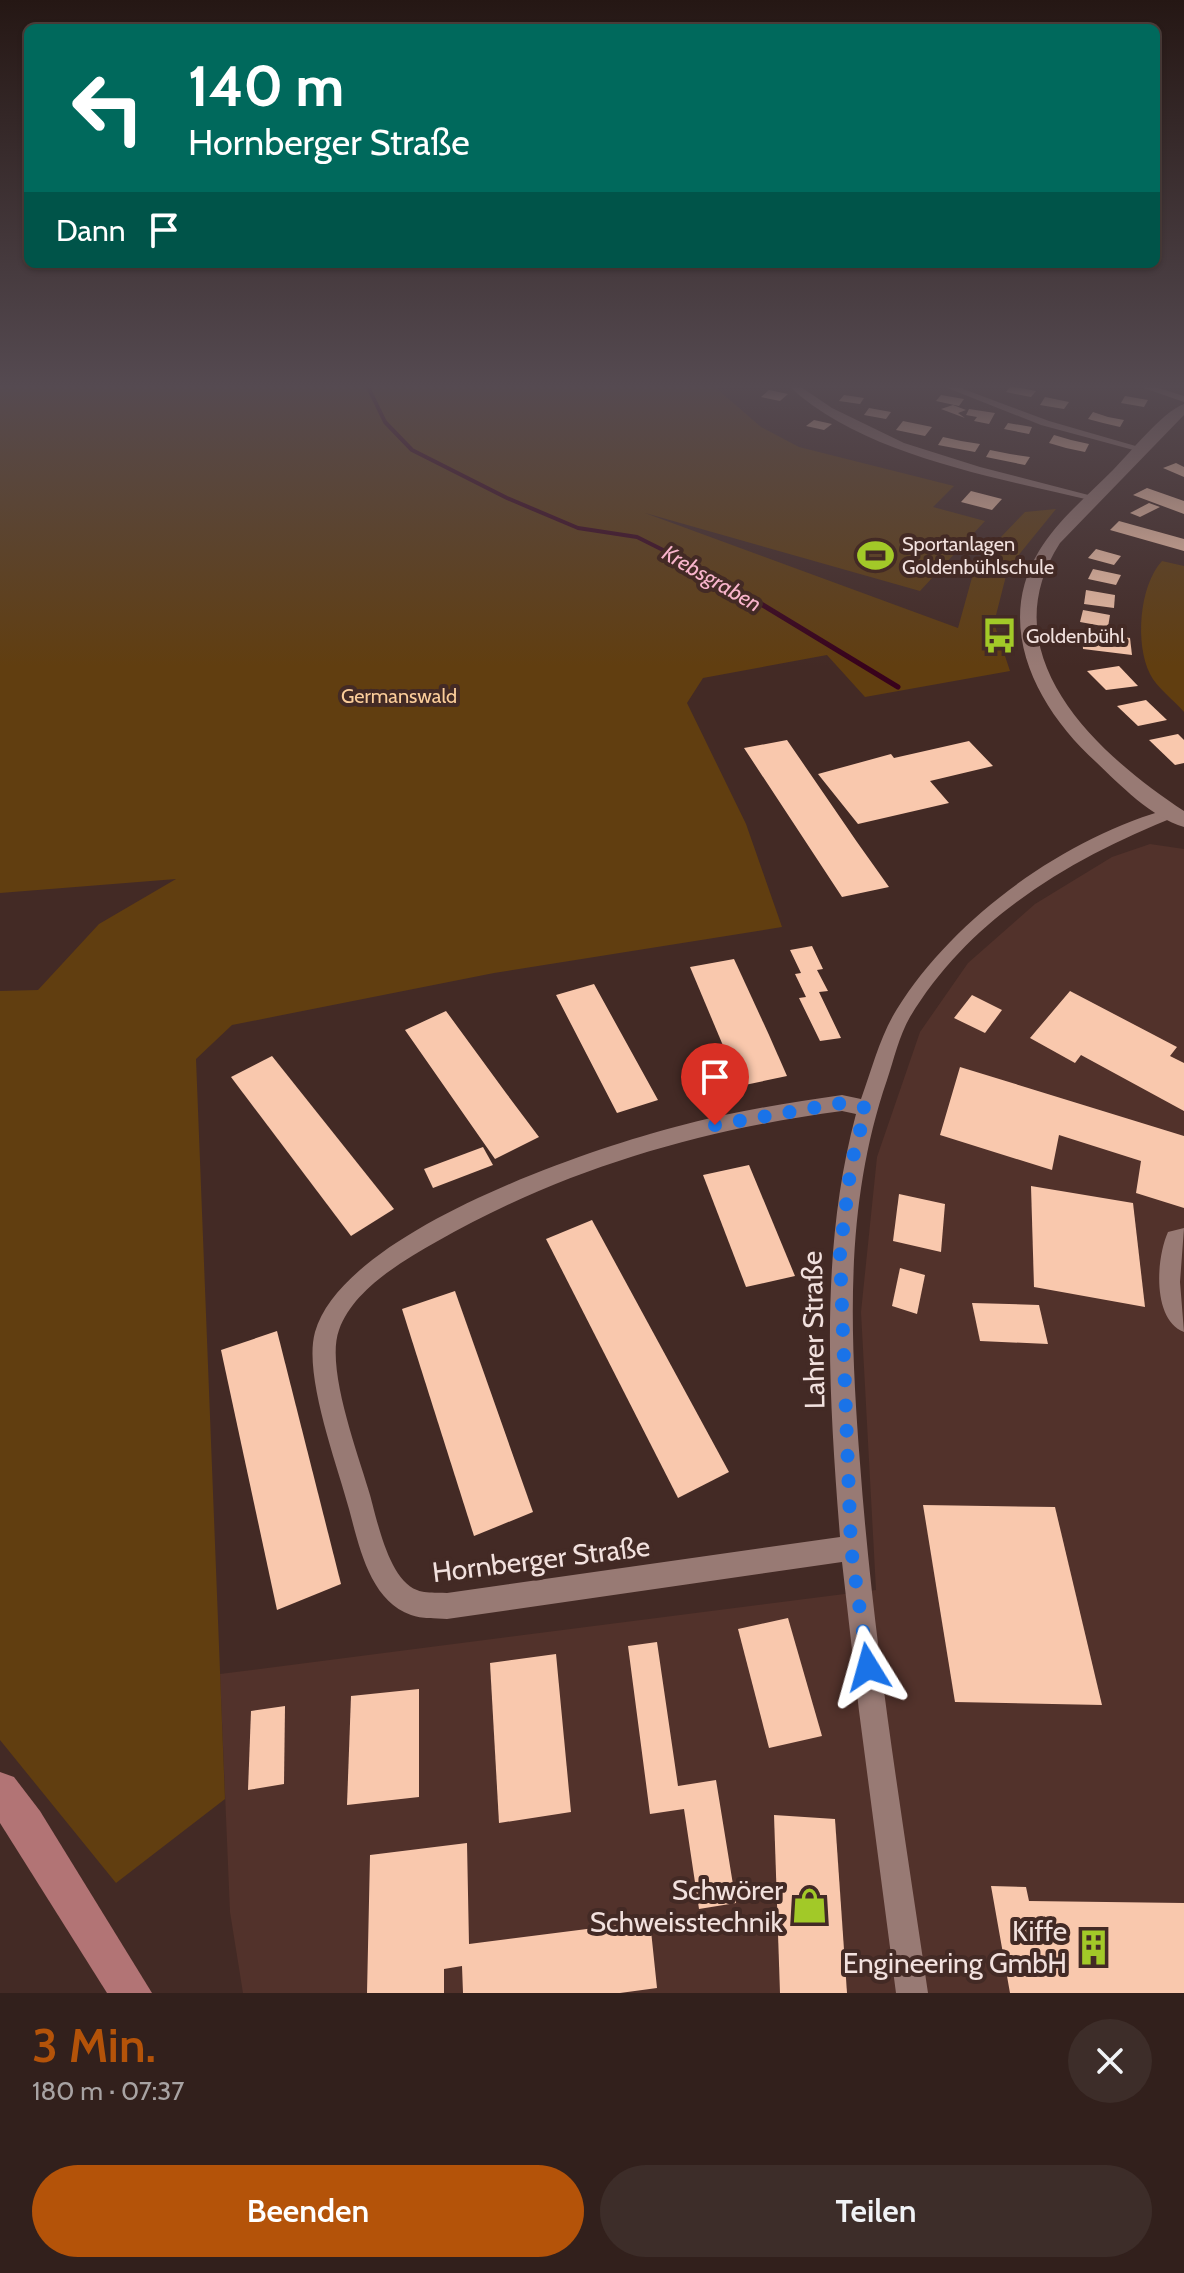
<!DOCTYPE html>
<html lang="de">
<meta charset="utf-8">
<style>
:root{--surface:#32201c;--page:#3d2d29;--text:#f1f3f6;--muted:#a8a3a3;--line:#4d3e3b;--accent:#b45309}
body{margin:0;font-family:Cabin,sans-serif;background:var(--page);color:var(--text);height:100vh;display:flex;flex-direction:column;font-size:30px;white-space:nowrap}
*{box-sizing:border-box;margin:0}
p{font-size:26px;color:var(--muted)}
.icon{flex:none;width:44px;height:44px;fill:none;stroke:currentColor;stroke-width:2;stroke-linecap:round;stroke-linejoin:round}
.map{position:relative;height:1993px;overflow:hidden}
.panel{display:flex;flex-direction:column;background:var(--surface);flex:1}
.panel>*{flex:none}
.banner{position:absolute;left:24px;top:24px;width:1136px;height:244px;border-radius:12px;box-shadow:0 2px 6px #0004,0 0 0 2px var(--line);background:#00695c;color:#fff;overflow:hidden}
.pin{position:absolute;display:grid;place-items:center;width:68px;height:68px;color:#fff;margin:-82px -34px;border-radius:50% 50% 50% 0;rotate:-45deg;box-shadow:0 0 8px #0007}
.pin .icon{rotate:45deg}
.me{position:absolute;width:88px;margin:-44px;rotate:352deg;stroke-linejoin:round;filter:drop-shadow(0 0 6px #0008)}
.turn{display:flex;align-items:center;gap:28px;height:168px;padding:0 32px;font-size:36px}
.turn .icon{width:104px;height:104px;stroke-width:2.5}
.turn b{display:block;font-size:56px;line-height:68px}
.then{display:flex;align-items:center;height:76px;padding:0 32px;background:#0003;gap:16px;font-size:30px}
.round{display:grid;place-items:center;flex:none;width:84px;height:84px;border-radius:42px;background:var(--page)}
.overview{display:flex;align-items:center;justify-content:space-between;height:136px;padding:0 32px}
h1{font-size:48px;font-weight:600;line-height:60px;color:var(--accent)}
.action{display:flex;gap:16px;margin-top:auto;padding:16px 32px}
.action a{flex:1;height:92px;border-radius:48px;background:var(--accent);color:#fff;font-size:32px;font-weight:600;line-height:92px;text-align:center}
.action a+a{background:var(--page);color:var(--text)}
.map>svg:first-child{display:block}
.built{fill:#52322b}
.green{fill:#613e10}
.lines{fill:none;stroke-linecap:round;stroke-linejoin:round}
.stream-far1{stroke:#38021c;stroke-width:4}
.stream{stroke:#38021c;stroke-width:5}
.building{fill:#f9c8ad}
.minor{fill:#987a74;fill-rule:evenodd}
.tertiary{fill:#987a74;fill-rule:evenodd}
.secondary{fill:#b27475;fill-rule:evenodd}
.route{stroke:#1a73e8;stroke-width:14;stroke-dasharray:0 25.2}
.labels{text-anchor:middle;stroke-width:8;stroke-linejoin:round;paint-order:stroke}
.far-poi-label{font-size:20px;fill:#f2e1de;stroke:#432a25;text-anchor:start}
.far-park-label{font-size:20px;fill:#fbcd9a;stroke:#432a25}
.far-water-label{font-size:22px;font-style:italic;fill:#f9b4cc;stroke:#432a25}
.near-street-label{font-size:28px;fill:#f2e1de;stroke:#432a25}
.near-poi-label{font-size:28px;fill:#f2e1de;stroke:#432a25;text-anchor:end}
</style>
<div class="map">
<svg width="1184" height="1993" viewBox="0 0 1184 1993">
<rect width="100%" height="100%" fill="#432a25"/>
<!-- built -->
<polygon class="built" points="1150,844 1184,849 1184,1993 243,1993 230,1912 220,1674 876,1590 861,1312 877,1157 920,1032 968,963 1035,904 1112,857"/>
<!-- green -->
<g class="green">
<polygon points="0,387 715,387 761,427 799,447 954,486 933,507 985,521 920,591 645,513 958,628 976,563 1025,512 1056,509 1008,568 994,623 1010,671 865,697 827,655 703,678 687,703 746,824 782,927 494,973 232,1025 196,1059 225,1799 116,1883 0,1740 0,991 38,990 99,924 176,879 0,893"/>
<path d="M1162,561L1184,566V712C1174,700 1157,688 1150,674C1135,644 1139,586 1162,561Z"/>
</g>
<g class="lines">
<!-- stream-far1 -->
<polyline class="stream-far1" points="368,387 385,422 412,450 507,498 578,528 637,537 713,575"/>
<!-- stream -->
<polyline class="stream" points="710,573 898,687"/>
</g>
<!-- building -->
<g class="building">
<polygon points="1010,387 1015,387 1036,391 1031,397 1006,392"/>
<polygon points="769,390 788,394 780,401 761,397"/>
<polygon points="844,395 864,398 860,404 839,401"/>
<polygon points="941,395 964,399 959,406 936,401"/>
<polygon points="1125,396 1148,400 1144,407 1121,403"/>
<polygon points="1045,397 1069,402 1064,409 1040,405"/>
<polygon points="953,405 966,410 958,413 965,418 941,409"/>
<polygon points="869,408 891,412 886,419 864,415"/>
<polygon points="969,409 995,413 989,424 974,421 977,417 966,415"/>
<polygon points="1093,412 1108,417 1124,420 1120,427 1103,423 1088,419"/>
<polygon points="814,420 832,424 824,430 806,426"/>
<polygon points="903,421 932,427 925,436 896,430"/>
<polygon points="1008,423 1032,427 1029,434 1004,429"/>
<polygon points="1054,435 1071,440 1089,444 1085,452 1066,448 1049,443"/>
<polygon points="943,437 961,441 980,444 975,452 938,445"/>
<polygon points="990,450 1010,454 1030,457 1025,465 986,457"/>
<polygon points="1176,463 1184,467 1184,477 1163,468"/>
<polygon points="1147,488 1184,501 1184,514 1133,495"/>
<polygon points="971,491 1002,499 992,510 961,502"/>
<polygon points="1149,503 1160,507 1140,517 1130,513"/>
<polygon points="1119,521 1184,539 1184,551 1110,530"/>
<polygon points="1096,549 1121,556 1114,565 1088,558"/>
<polygon points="1093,569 1121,575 1116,585 1088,579"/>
<polygon points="1086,590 1115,595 1114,608 1084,604"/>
<polygon points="1083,610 1110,615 1108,627 1080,622"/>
<polygon points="1082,632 1130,638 1132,655 1083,649"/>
<polygon points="1119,666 1138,686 1106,690 1087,671"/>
<polygon points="1146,700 1167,720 1138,726 1117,706"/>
<polygon points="1178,734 1184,740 1184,763 1175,765 1149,740"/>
<polygon points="787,740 857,842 889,887 842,897 744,748"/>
<polygon points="969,741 993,766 930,781 949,803 858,824 818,774 891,754 894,758"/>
<polygon points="812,946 823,969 817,970 828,991 819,992 841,1038 820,1041 799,998 806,997 795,974 801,973 790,950"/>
<polygon points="734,959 769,1035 787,1076 740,1086 690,967"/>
<polygon points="594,984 621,1033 658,1100 617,1113 556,995"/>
<polygon points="1070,991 1177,1047 1170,1056 1184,1063 1184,1111 1081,1055 1075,1063 1030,1038"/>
<polygon points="972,995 1002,1010 985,1033 954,1018"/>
<polygon points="446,1011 506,1093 539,1137 495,1159 405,1030"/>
<polygon points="272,1056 394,1209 351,1236 231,1077"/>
<polygon points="960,1067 1184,1136 1184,1208 1136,1193 1141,1161 1059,1135 1052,1170 940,1135"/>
<polygon points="483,1147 493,1165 433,1188 424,1169"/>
<polygon points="749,1165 795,1276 746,1287 703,1175"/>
<polygon points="1031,1186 1133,1203 1145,1307 1034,1287"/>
<polygon points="899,1194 945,1204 941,1252 893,1241"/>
<polygon points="592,1220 729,1472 678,1498 546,1239"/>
<polygon points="900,1268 925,1275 917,1314 892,1306"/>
<polygon points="455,1291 533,1512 474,1536 402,1309"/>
<polygon points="972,1303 1039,1305 1048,1344 980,1341"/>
<polygon points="277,1331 341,1584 277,1610 221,1350"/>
<polygon points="923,1505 1055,1507 1102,1705 955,1702"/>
<polygon points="788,1618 822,1736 769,1748 738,1629"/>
<polygon points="657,1642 678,1786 716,1780 736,1903 699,1909 684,1809 650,1814 628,1646"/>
<polygon points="556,1654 571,1812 499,1823 490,1663"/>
<polygon points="419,1689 419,1797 347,1805 351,1696"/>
<polygon points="285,1706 284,1784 248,1790 251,1711"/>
<polygon points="774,1815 835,1819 847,1993 780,1993"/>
<polygon points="467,1843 469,1944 650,1921 657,1988 620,1993 463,1993 462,1966 444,1969 444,1993 367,1993 370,1855"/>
<polygon points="991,1886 1026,1887 1029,1901 1184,1903 1184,1993 1010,1993"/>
</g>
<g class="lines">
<!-- minor -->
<g class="minor">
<path d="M790,387H801L832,408L904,443L980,467L1100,498L1094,501C999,478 864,456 790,387Z"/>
<polygon points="945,387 958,387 1049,421 1146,449 1141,452 1041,425"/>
<polygon points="1141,387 1155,387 1184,396 1184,402"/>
<path d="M1172,808L1177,810L1180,813L1177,816C1072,858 970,917 910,1017C899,1036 894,1059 887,1080C844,1205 850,1333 860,1463C873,1641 902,1817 928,1993H896L859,1711L842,1562L447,1619C435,1618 422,1619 411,1615C370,1601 359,1546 349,1509C337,1464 303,1375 315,1332C343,1233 583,1151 675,1127C730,1112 786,1103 842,1095L861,1099C872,1069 880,1036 897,1009C954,917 1067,836 1172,808ZM842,1111L856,1114C819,1252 829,1395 840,1537L447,1593C438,1592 426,1594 417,1590C389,1580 377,1520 370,1495C359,1456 325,1368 339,1330C353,1290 401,1262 436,1242C562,1170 698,1130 842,1111Z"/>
<path d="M1184,1228L1180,1282L1184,1332C1152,1320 1156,1258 1168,1232Z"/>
</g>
<!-- tertiary -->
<path class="tertiary" d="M1184,404V415L1060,543C988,655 1097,754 1184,811V827C1152,818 1119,784 1096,762C1038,709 993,627 1039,551C1058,520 1087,496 1113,470C1130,453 1162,412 1184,404Z"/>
<!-- secondary -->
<polygon class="secondary" points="0,1772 14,1777 40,1811 152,1993 107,1993 0,1823"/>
</g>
<!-- sky -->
<linearGradient id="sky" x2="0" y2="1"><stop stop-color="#251714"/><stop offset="0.58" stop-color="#554a51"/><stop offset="1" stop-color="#554a51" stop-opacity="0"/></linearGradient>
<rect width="1184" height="666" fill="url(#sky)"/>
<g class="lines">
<!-- route -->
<polyline class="route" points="715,1125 842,1103 866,1108 851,1165 840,1253 851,1548 868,1667"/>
</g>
<!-- icons -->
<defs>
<symbol id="stadium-bare" viewBox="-9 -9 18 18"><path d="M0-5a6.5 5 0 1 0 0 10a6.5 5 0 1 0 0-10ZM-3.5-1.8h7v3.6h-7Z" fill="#a2c928" stroke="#432a25" stroke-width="2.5" paint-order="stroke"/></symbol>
<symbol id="bus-bare" viewBox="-9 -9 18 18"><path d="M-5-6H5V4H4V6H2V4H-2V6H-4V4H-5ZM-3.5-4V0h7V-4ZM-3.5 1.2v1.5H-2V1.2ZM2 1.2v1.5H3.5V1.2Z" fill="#a2c928" stroke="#432a25" stroke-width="2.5" paint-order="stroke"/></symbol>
<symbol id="shop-bare" viewBox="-9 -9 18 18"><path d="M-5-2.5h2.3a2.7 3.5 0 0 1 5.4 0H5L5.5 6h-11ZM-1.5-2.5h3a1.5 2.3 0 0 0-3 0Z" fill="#a2c928" stroke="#432a25" stroke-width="2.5" paint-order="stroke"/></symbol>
<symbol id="building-bare" viewBox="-9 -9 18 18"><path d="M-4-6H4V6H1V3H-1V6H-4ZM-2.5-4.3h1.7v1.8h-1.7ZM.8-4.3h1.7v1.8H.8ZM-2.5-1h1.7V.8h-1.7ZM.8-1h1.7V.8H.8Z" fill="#a2c928" stroke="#432a25" stroke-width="2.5" paint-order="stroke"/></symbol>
</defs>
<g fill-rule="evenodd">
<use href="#stadium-bare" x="850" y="530" width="51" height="51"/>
<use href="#bus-bare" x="974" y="610" width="51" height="51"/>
<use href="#shop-bare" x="784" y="1880" width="51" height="51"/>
<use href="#building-bare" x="1068" y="1922" width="51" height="51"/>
</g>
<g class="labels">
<!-- far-poi labels -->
<g class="far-poi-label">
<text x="902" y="551">Sportanlagen<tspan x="902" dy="23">Goldenbühlschule</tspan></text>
<text x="1026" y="643">Goldenbühl</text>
</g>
<!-- far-park labels -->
<g class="far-park-label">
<text x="399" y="703">Germanswald</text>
</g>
<!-- far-water labels -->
<g class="far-water-label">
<text transform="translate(712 578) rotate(30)" y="8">Krebsgraben</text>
</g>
<!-- near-street labels -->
<g class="near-street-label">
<text transform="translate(813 1330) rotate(-91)" y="10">Lahrer Straße</text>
<text transform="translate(541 1559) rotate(-7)" y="10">Hornberger Straße</text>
</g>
<!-- near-poi labels -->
<g class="near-poi-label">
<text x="783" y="1900">Schwörer<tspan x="783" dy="32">Schweisstechnik</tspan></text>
<text x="1067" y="1941">Kiffe<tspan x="1067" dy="32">Engineering GmbH</tspan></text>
</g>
</g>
</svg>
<div class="pin" style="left:715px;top:1125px;background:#d93025"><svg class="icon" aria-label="arrive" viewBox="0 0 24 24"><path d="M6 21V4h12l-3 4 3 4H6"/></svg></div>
<svg class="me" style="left:868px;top:1667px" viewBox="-20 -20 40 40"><path d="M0-17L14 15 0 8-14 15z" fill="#1a73e8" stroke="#fff" stroke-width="4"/></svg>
<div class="banner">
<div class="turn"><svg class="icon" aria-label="left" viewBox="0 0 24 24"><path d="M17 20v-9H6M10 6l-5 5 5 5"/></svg><div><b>140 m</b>Hornberger Straße</div></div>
<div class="then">Dann<svg class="icon" aria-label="arrive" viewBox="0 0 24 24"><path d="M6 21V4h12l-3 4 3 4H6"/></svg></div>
</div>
</div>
<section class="panel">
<div class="overview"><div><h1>3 Min.</h1><p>180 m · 07:37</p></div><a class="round"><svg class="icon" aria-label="close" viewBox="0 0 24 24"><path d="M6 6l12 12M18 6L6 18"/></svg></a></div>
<div class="action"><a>Beenden</a><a>Teilen</a></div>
</section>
